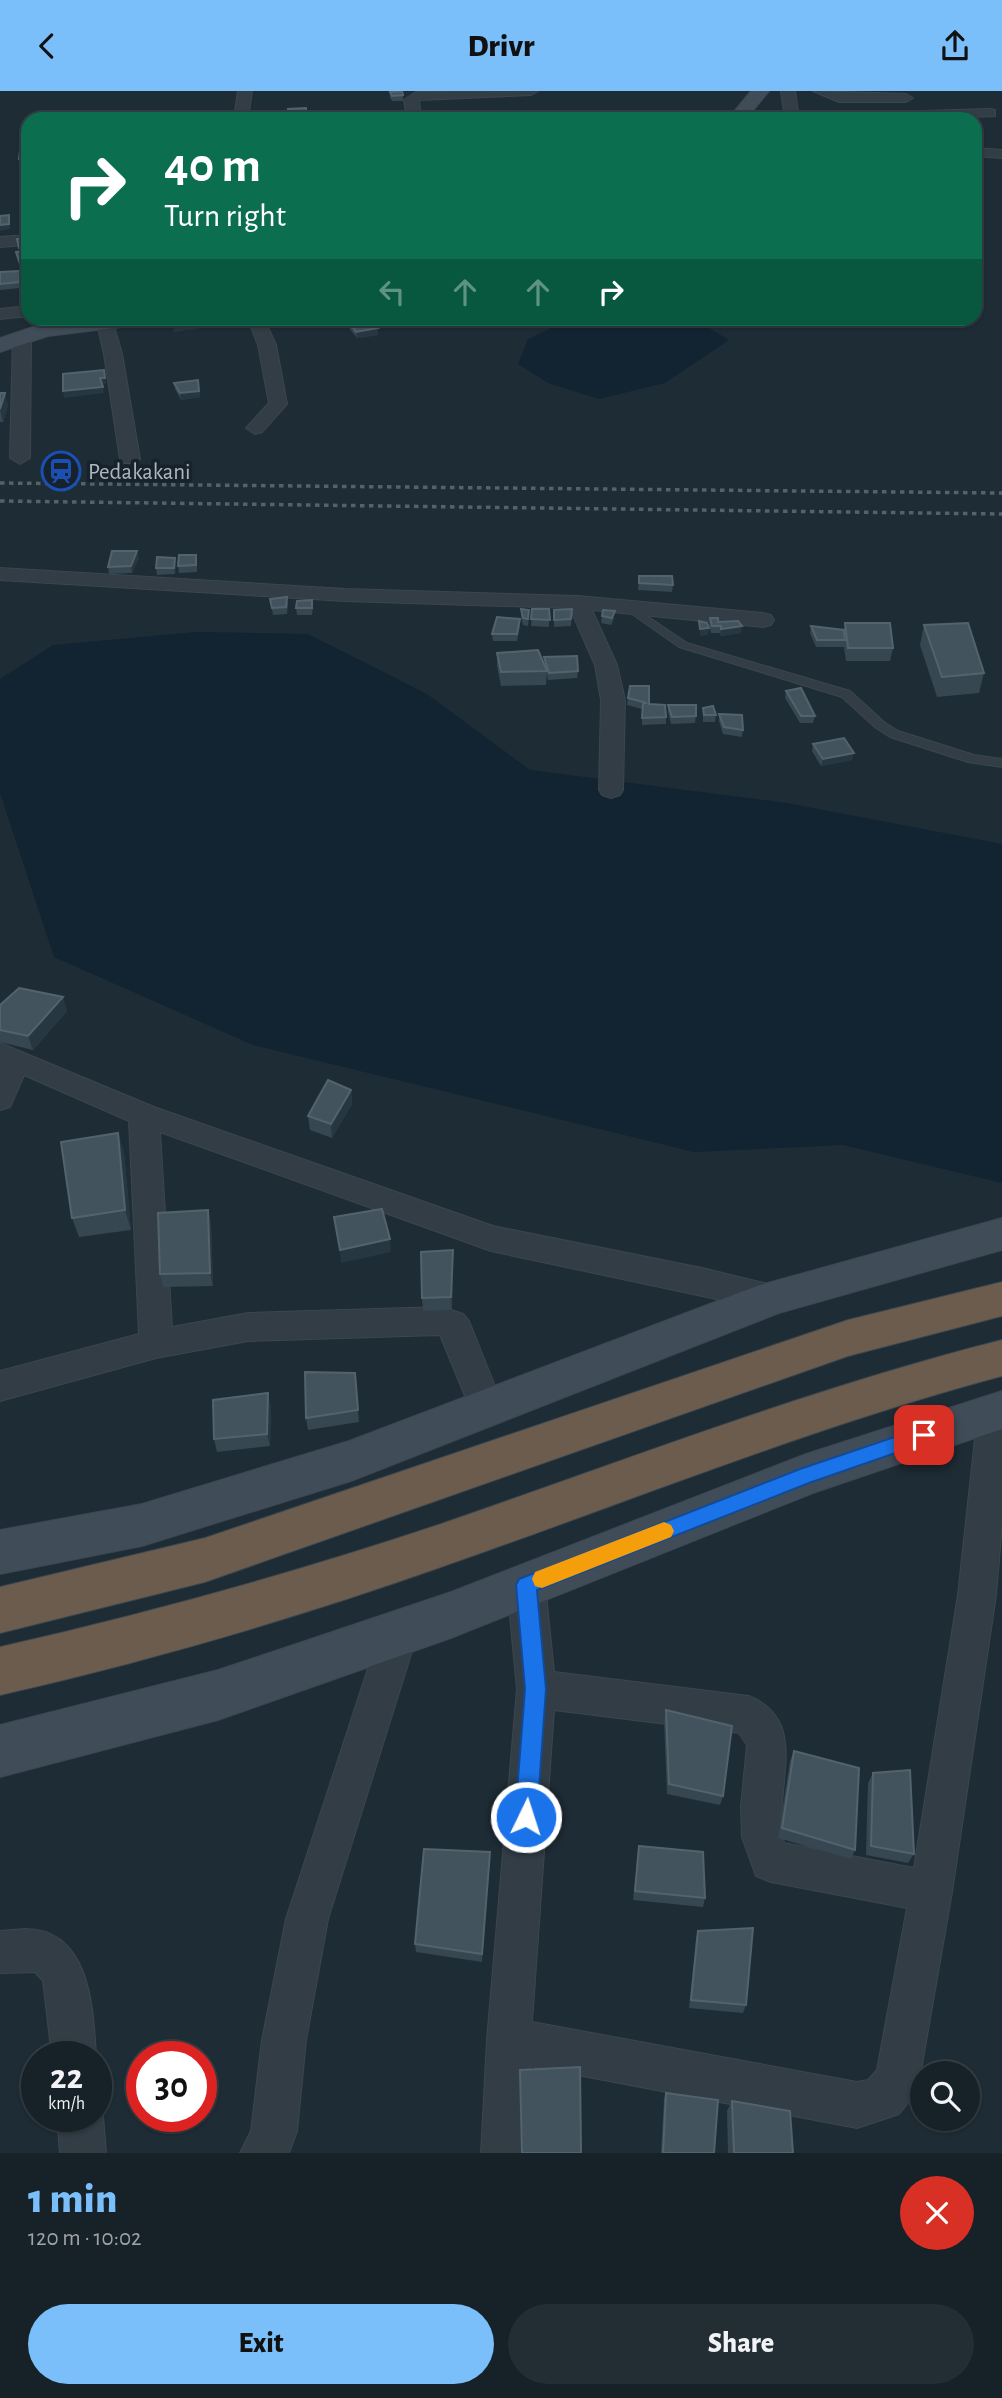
<!DOCTYPE html>
<meta charset="utf-8">
<style>
:root{--surface:#162128;--page:#232e34;--text:#f1f3f6;--muted:#9ea3a8;--line:#353e45;--accent:#7abff9}
body{margin:0;font-family:"Alegreya Sans",sans-serif;background:var(--page);color:var(--text);height:100vh;display:flex;flex-direction:column;font-size:26px;white-space:nowrap}
*{box-sizing:border-box;margin:0}
p{font-size:23px;color:var(--muted)}
.icon{flex:none;width:38px;height:38px;fill:none;stroke:currentColor;stroke-width:2;stroke-linecap:round;stroke-linejoin:round}
.map{position:relative;height:2062px;overflow:hidden}
.side{display:flex;flex-direction:column;background:var(--surface);flex:1}
.side>*{flex:none}
.top-card{position:absolute;left:21px;top:21px;width:961px;height:214px;border-radius:21px;box-shadow:0 2px 5px #0004,0 0 0 2px var(--line);background:#0b6e4f;color:#fff;overflow:hidden}
.fabs{position:absolute;left:910px;top:1970px;display:grid;gap:14px}
.fabs a{display:grid;place-items:center;width:70px;height:70px;border-radius:50%;background:var(--surface);box-shadow:0 2px 5px #0004,0 0 0 2px var(--line);font-size:35px}
.speed{position:absolute;left:21px;top:1950px;display:flex;gap:14px;font-size:35px;font-weight:700;text-align:center}
.speed>*{display:grid;place-content:center;width:91px;height:91px;border-radius:50%;background:var(--surface);box-shadow:0 2px 5px #0004,0 0 0 2px var(--line);line-height:1}
.speed small{font-size:18px;font-weight:400}
.speed .limit{border:10px solid #d22;background:#fff;color:#111}
.pin{position:absolute;display:grid;place-items:center;width:60px;height:60px;color:#fff;margin:-30px;border-radius:14px;box-shadow:0 4px 10px #0006}
.me{position:absolute;width:77px;margin:-38px;rotate:4deg;stroke-linejoin:round;filter:drop-shadow(0 0 5px #0008)}
.turn{display:flex;align-items:center;gap:24px;height:147px;padding:0 28px;font-size:32px}
.turn .icon{width:91px;height:91px;stroke-width:2.5}
.turn b{display:block;font-size:49px;line-height:60px}
.lanes{display:flex;align-items:center;height:66px;padding:0 28px;background:#0003;justify-content:center;gap:35px;direction:ltr}
.lanes .off{opacity:.35}
.round{display:grid;place-items:center;flex:none;width:74px;height:74px;border-radius:37px;background:var(--page)}
.overview{display:flex;align-items:center;justify-content:space-between;height:119px;padding:0 28px}
h1{font-size:42px;font-weight:800;line-height:52px;color:var(--accent)}
.button{display:flex;gap:14px;margin-top:auto;padding:14px 28px}
.button a{flex:1;height:80px;border-radius:42px;background:var(--accent);color:#111;font-size:28px;font-weight:800;line-height:80px;text-align:center}
.button a+a{background:var(--page);color:var(--text)}
header{display:flex;justify-content:space-between;align-items:center;height:91px;padding:0 28px;background:var(--accent);color:#111;font-size:32px;font-weight:800}
.map>svg:first-child{display:block}
.water{fill:#122432}
.lines{fill:none;stroke-linecap:round;stroke-linejoin:round}
.lane-casing{stroke:#3b464f;stroke-width:2}
.street-casing{stroke:#3b464f;stroke-width:2}
.secondary-casing{stroke:#3b464f;stroke-width:2}
.highway-casing{stroke:#3c4850;stroke-width:2}
.lane{fill:#323d46;fill-rule:evenodd}
.street{fill:#323d46;fill-rule:evenodd}
.secondary{fill:#404d59;fill-rule:evenodd}
.highway{fill:#6c5c4e;fill-rule:evenodd}
.rail{stroke:#53626d;stroke-width:3.5;stroke-dasharray:4.5 4.5;stroke-linecap:butt}
.wall{fill:#364752}
.shaded-wall{fill:#273741}
.building{fill:#42535e;stroke:#53636e;stroke-width:2}
.route{fill:#1a73e8;stroke:#114b97;stroke-width:2}
.slow{fill:#f59e0b}
.labels{text-anchor:middle;stroke-width:7;stroke-linejoin:round;paint-order:stroke}
.far-poi-label{font-size:23px;fill:#abb8c3;stroke:#17222a;text-anchor:start}
</style>
<header><svg class="icon" aria-label="back" viewBox="0 0 24 24"><path d="M15 5l-7 7 7 7"/></svg>Drivr<svg class="icon" aria-label="share" viewBox="0 0 24 24"><path d="M12 15V3M7 8l5-5 5 5M5 13v7h14v-7"/></svg></header>
<div class="map">
<svg width="1002" height="2062" viewBox="0 0 1002 2062">
<rect width="100%" height="100%" fill="#1e2c35"/>
<!-- water -->
<g class="water">
<polygon points="571,228 694,228 729,249 665,292 599,308 548,292 518,273 528,248"/>
<polygon points="196,541 308,543 427,603 530,679 787,712 1002,753 1002,1092 843,1054 694,1061 253,954 54,866 0,702 0,588 53,554"/>
</g>
<g class="lines">
<defs>
<polygon id="lane" points="629,513 687,552 850,600 884,631 898,640 974,664 1002,668 1002,676 968,671 890,646 876,637 842,606 679,556 625,518 623,516"/>
<g id="street">
<polygon points="238,0 252,0 248,28 234,28"/>
<polygon points="538,0 531,4 419,9 421,28 407,28 404,9 416,1"/>
<polygon points="781,0 795,0 799,28 785,28"/>
<polygon points="813,0 906,3 913,7 906,11 839,11"/>
<polygon points="990,18 995,19 995,25 922,28 915,24 922,20"/>
<polygon points="531,23 536,24 537,28 507,28 514,24"/>
<polygon points="975,57 1002,59 1002,67 975,65"/>
<polygon points="28,144 28,154 0,156 0,146"/>
<polygon points="28,215 28,225 0,228 0,218"/>
<polygon points="96,228 112,228 122,263 140,368 137,372 123,372 120,368 104,263"/>
<polygon points="248,228 264,228 276,254 287,313 262,341 255,343 246,337 269,312 258,254"/>
<polygon points="315,228 331,228 332,229 324,234"/>
<polygon points="22,241 31,246 30,367 20,373 10,367 13,246"/>
<polygon points="0,477 345,498 578,505 763,522 771,524 774,529 771,534 763,536 592,519 617,574 625,609 623,699 620,704 611,707 602,704 599,699 601,609 595,574 570,517 345,510 0,489"/>
<polygon points="0,952 154,1016 493,1135 702,1177 784,1197 788,1207 784,1217 772,1220 491,1160 160,1041 172,1236 248,1222 442,1216 463,1223 469,1230 504,1318 499,1329 487,1333 475,1329 440,1244 248,1250 156,1267 0,1310 0,1280 139,1243 129,1030 24,984 10,1016 0,1019"/>
<path d="M995,1305L1002,1308V1433L996,1504L952,1801L920,1985L910,2009L899,2023L857,2037L530,1975L527,2062H481L487,1949L517,1598L507,1494L513,1482L526,1477L539,1482L545,1494L554,1581L749,1605C813,1631 771,1701 784,1752L914,1777L958,1504L978,1320L983,1309ZM554,1619L739,1642L747,1654L741,1715L742,1746L756,1785L771,1791L907,1817L877,1979L868,1989L857,1991L532,1931Z"/>
<polygon points="399,1523 412,1528 418,1541 328,1828 306,1949 297,2040 289,2062 240,2062 251,2040 262,1949 286,1828 380,1541 386,1528"/>
<path d="M25,1838C90,1838 93,1916 96,1965H52L43,1890L35,1881L0,1882V1840Z"/>
<polygon points="96,2009 103,2025 106,2062 60,2062 57,2025 96,2025"/>
</g>
<g id="secondary">
<polygon points="751,0 769,0 746,28 728,28"/>
<polygon points="83,228 141,228 138,233 130,235 48,245 0,261 0,247 45,232"/>
<polygon points="1002,1127 1002,1159 779,1222 351,1390 142,1455 0,1483 0,1439 142,1413 349,1350 757,1195"/>
<polygon points="1002,1300 1002,1338 813,1402 451,1547 218,1629 0,1686 0,1634 218,1579 451,1501 806,1363"/>
</g>
<g id="highway">
<polygon points="1002,1191 1002,1225 848,1265 205,1491 0,1542 0,1496 205,1447 848,1229"/>
<path d="M1002,1249V1285C811,1336 628,1411 441,1476C296,1527 150,1570 0,1604V1556C150,1522 298,1481 444,1432C629,1368 812,1297 1002,1249Z"/>
</g>
</defs>
<!-- lane casing -->
<use href="#lane" class="lane-casing"/>
<!-- street casing -->
<use href="#street" class="street-casing"/>
<!-- secondary casing -->
<use href="#secondary" class="secondary-casing"/>
<!-- highway casing -->
<use href="#highway" class="highway-casing"/>
<!-- lane -->
<use href="#lane" class="lane"/>
<!-- street -->
<use href="#street" class="street"/>
<!-- secondary -->
<use href="#secondary" class="secondary"/>
<!-- highway -->
<use href="#highway" class="highway"/>
<!-- rail -->
<g class="rail">
<polyline points="0,392 1002,402"/>
<polyline points="0,410 1002,423"/>
</g>
</g>
<!-- wall -->
<g class="wall">
<polygon points="390,1 403,4 403,10 392,10 390,6"/>
<polygon points="306,17 306,28 289,28 288,18"/>
<polygon points="28,58 28,73 20,73 19,68"/>
<polygon points="20,180 21,186 20,197 0,199 0,181"/>
<polygon points="349,231 378,244 357,247 349,237"/>
<polygon points="174,292 199,295 200,306 181,309 175,298"/>
<polygon points="0,302 8,314 3,331 0,331"/>
<polygon points="139,467 132,482 109,483 108,476"/>
<polygon points="197,471 197,481 179,482 178,475"/>
<polygon points="176,473 175,483 157,484 156,477"/>
<polygon points="639,485 673,494 672,501 638,499"/>
<polygon points="287,506 288,513 287,523 273,524 270,508"/>
<polygon points="313,516 312,524 297,524 296,517"/>
<polygon points="521,518 529,525 528,535 523,534 521,525"/>
<polygon points="532,518 549,518 549,536 531,535"/>
<polygon points="572,518 571,535 554,536 554,519"/>
<polygon points="602,525 614,527 611,534 601,532"/>
<polygon points="710,527 718,531 741,542 720,545 720,542 711,542 709,534"/>
<polygon points="845,532 893,557 890,570 846,570 844,556 816,556 810,542 811,535 844,539"/>
<polygon points="924,534 984,582 979,602 937,606 920,554"/>
<polygon points="520,535 517,550 493,550 492,543"/>
<polygon points="497,562 546,577 544,566 578,580 577,587 548,589 547,582 546,594 501,595 497,575"/>
<polygon points="786,600 815,625 813,632 800,632 785,607"/>
<polygon points="628,607 649,613 666,626 666,633 642,634 642,618 627,614"/>
<polygon points="668,614 696,625 695,632 671,633 668,621"/>
<polygon points="703,617 716,624 715,631 703,631"/>
<polygon points="719,623 743,639 742,646 723,643 719,630"/>
<polygon points="813,653 852,669 821,675 812,660"/>
<polygon points="63,906 67,920 33,959 0,951 0,914"/>
<polygon points="351,999 352,1013 332,1047 310,1039 308,1025"/>
<polygon points="118,1042 124,1062 131,1139 79,1146 72,1127"/>
<polygon points="208,1119 211,1132 213,1195 163,1196 160,1183"/>
<polygon points="453,1172 452,1219 423,1220 422,1207"/>
<polygon points="355,1282 359,1331 308,1339 306,1327"/>
<polygon points="271,1315 270,1355 217,1361 214,1348"/>
<polygon points="666,1619 723,1705 720,1714 667,1703 664,1629"/>
<polygon points="794,1660 855,1759 851,1768 778,1747 790,1670"/>
<polygon points="873,1682 914,1763 908,1772 866,1764 868,1692"/>
<polygon points="639,1755 705,1807 703,1816 633,1809"/>
<polygon points="490,1761 482,1871 416,1861 415,1853"/>
<polygon points="698,1840 746,1914 743,1922 689,1917 696,1848"/>
<polygon points="666,2002 714,2062 661,2062 664,2008"/>
<polygon points="732,2010 793,2062 728,2062 727,2020"/>
</g>
<!-- shaded-wall -->
<g class="shaded-wall">
<polygon points="9,124 10,138 0,140 0,134"/>
<polygon points="28,156 28,162 20,163 19,157"/>
<polygon points="28,171 28,178 22,179 20,173"/>
<polygon points="271,228 284,228 284,232 265,235 264,229"/>
<polygon points="197,232 198,238 174,241 173,235"/>
<polygon points="378,237 378,244 357,247 356,241"/>
<polygon points="100,287 105,287 106,293 101,293"/>
<polygon points="198,289 200,306 181,309 180,302"/>
<polygon points="103,296 104,302 64,307 63,300"/>
<polygon points="5,302 8,314 3,331 0,318"/>
<polygon points="137,460 139,467 132,482 131,475"/>
<polygon points="175,467 176,473 175,483 174,477"/>
<polygon points="742,535 741,542 720,545 721,538"/>
<polygon points="709,537 708,544 700,545 700,538"/>
<polygon points="854,662 852,669 821,675 823,668"/>
<polygon points="63,906 67,920 33,959 28,945"/>
<polygon points="351,999 352,1013 332,1047 331,1033"/>
<polygon points="118,1042 124,1062 131,1139 125,1119"/>
<polygon points="208,1119 211,1132 213,1195 210,1182"/>
<polygon points="390,1148 391,1161 341,1172 340,1159"/>
<polygon points="453,1159 453,1172 452,1219 451,1206"/>
<polygon points="268,1302 271,1315 270,1355 267,1343"/>
<polygon points="490,1761 490,1770 482,1871 482,1863"/>
</g>
<!-- building -->
<g class="building">
<polygon points="402,0 403,4 392,5 390,1"/>
<polygon points="306,17 306,25 289,25 288,18"/>
<polygon points="339,22 356,22 357,28 341,28"/>
<polygon points="28,58 28,67 19,68 20,59"/>
<polygon points="9,124 9,133 0,134 0,125"/>
<polygon points="17,148 28,148 28,156 19,157"/>
<polygon points="28,160 28,171 20,173 16,161"/>
<polygon points="20,180 19,191 0,193 0,181"/>
<polygon points="170,228 195,228 197,232 173,235"/>
<polygon points="367,228 371,228 378,237 356,241 349,231"/>
<polygon points="104,279 105,287 100,287 103,296 63,300 63,283"/>
<polygon points="198,289 199,300 180,302 174,292"/>
<polygon points="0,302 5,302 0,318"/>
<polygon points="112,460 137,460 131,475 108,476"/>
<polygon points="179,464 196,464 196,474 178,475"/>
<polygon points="157,466 175,467 174,477 156,477"/>
<polygon points="639,485 672,485 673,494 639,492"/>
<polygon points="287,506 286,516 272,517 270,508"/>
<polygon points="312,509 312,517 296,517 297,510"/>
<polygon points="521,518 529,519 528,528 523,527"/>
<polygon points="532,518 549,518 550,529 531,528"/>
<polygon points="572,518 571,528 554,529 554,519"/>
<polygon points="603,519 615,520 612,527 602,525"/>
<polygon points="497,526 520,528 517,543 492,543"/>
<polygon points="710,527 718,527 718,531 738,530 742,535 721,538 721,535 712,535"/>
<polygon points="699,530 707,532 709,537 700,538"/>
<polygon points="845,532 890,532 893,557 848,557"/>
<polygon points="968,532 984,582 942,586 924,534"/>
<polygon points="811,535 844,539 845,549 817,549"/>
<polygon points="538,559 547,580 501,581 497,562"/>
<polygon points="577,565 578,580 549,582 544,566"/>
<polygon points="630,595 649,595 649,613 665,614 666,626 642,627 643,612 647,612 628,607"/>
<polygon points="801,597 815,625 801,625 786,600"/>
<polygon points="668,614 696,614 696,625 672,626"/>
<polygon points="713,615 716,624 704,624 703,617"/>
<polygon points="719,623 742,624 743,639 724,636"/>
<polygon points="844,647 854,662 823,668 813,653"/>
<polygon points="19,897 63,906 28,945 0,939 0,914"/>
<polygon points="328,989 351,999 331,1033 308,1025"/>
<polygon points="118,1042 125,1119 72,1127 61,1051"/>
<polygon points="382,1118 390,1148 340,1159 334,1126"/>
<polygon points="208,1119 210,1182 160,1183 158,1122"/>
<polygon points="453,1159 451,1206 422,1207 421,1161"/>
<polygon points="305,1281 355,1282 358,1319 306,1327"/>
<polygon points="268,1302 267,1343 214,1348 213,1309"/>
<polygon points="666,1619 732,1635 723,1705 669,1693"/>
<polygon points="794,1660 859,1677 855,1759 782,1737"/>
<polygon points="910,1679 914,1763 871,1755 873,1682"/>
<polygon points="639,1755 703,1761 705,1807 635,1800"/>
<polygon points="424,1758 490,1761 482,1863 415,1853"/>
<polygon points="753,1837 746,1914 691,1909 698,1840"/>
<polygon points="580,1976 581,2062 522,2062 520,1979"/>
<polygon points="666,2002 718,2009 714,2062 663,2062"/>
<polygon points="732,2010 790,2020 793,2062 734,2062"/>
</g>
<!-- route -->
<polygon class="route" points="924,1336 930,1339 933,1344 930,1350 809,1392 537,1499 546,1598 537,1726 534,1733 526,1737 519,1733 515,1726 525,1598 516,1494 519,1488 800,1378"/>
<!-- slow -->
<polygon class="slow" points="664,1431 671,1434 674,1440 671,1446 542,1497 535,1495 532,1488 535,1481"/>
<!-- icons -->
<defs>
<symbol id="station-ring" viewBox="-11 -11 22 22"><circle r="9.5" fill="#17222a" stroke="#1a4fb4" stroke-width="1.5"/><path d="M-3-6H3Q5-6 5-4V2Q5 4 3 4L4.5 6H3L1.5 4h-3L-3 6H-4.5L-3 4Q-5 4-5 2V-4Q-5-6-3-6ZM-3.5-4v3h7v-3ZM-3.5 1v1.5H-2V1ZM2 1v1.5H3.5V1Z" fill="#1a4fb4"/></symbol>
</defs>
<g fill-rule="evenodd">
<use href="#station-ring" x="39" y="358" width="44" height="44"/>
</g>
<g class="labels">
<!-- far-poi labels -->
<g class="far-poi-label">
<text x="88" y="388">Pedakakani</text>
</g>
</g>
</svg>
<div class="fabs">
<a><svg class="icon" aria-label="search" viewBox="0 0 24 24"><circle cx="10" cy="10" r="6"/><path d="M15 15l6 6"/></svg></a>
</div>
<div class="speed"><div>22<small>km/h</small></div><div class="limit">30</div></div>
<div class="pin" style="left:924px;top:1344px;background:#d93025"><svg class="icon" aria-label="arrive" viewBox="0 0 24 24"><path d="M6 21V4h12l-3 4 3 4H6"/></svg></div>
<svg class="me" style="left:526px;top:1726px" viewBox="-20 -20 40 40"><circle r="17" fill="#1a73e8" stroke="#fff" stroke-width="3"/><path d="M0-11L8 9 0 5-8 9z" fill="#fff"/></svg>
<div class="top-card">
<div class="turn"><svg class="icon" aria-label="right" viewBox="0 0 24 24"><path d="M7 20v-9h11M14 6l5 5-5 5"/></svg><div><b>40 m</b>Turn right</div></div>
<div class="lanes"><svg class="icon off" aria-label="left" viewBox="0 0 24 24"><path d="M17 20v-9H6M10 6l-5 5 5 5"/></svg><svg class="icon off" aria-label="ahead" viewBox="0 0 24 24"><path d="M12 20V5M6 11l6-6 6 6"/></svg><svg class="icon off" aria-label="ahead" viewBox="0 0 24 24"><path d="M12 20V5M6 11l6-6 6 6"/></svg><svg class="icon" aria-label="right" viewBox="0 0 24 24"><path d="M7 20v-9h11M14 6l5 5-5 5"/></svg></div>
</div>
</div>
<section class="side">
<div class="overview"><div><h1>1 min</h1><p>120 m · 10:02</p></div><a class="round" style="background:#d93025;color:#fff"><svg class="icon" aria-label="close" viewBox="0 0 24 24"><path d="M6 6l12 12M18 6L6 18"/></svg></a></div>
<div class="button"><a>Exit</a><a>Share</a></div>
</section>
